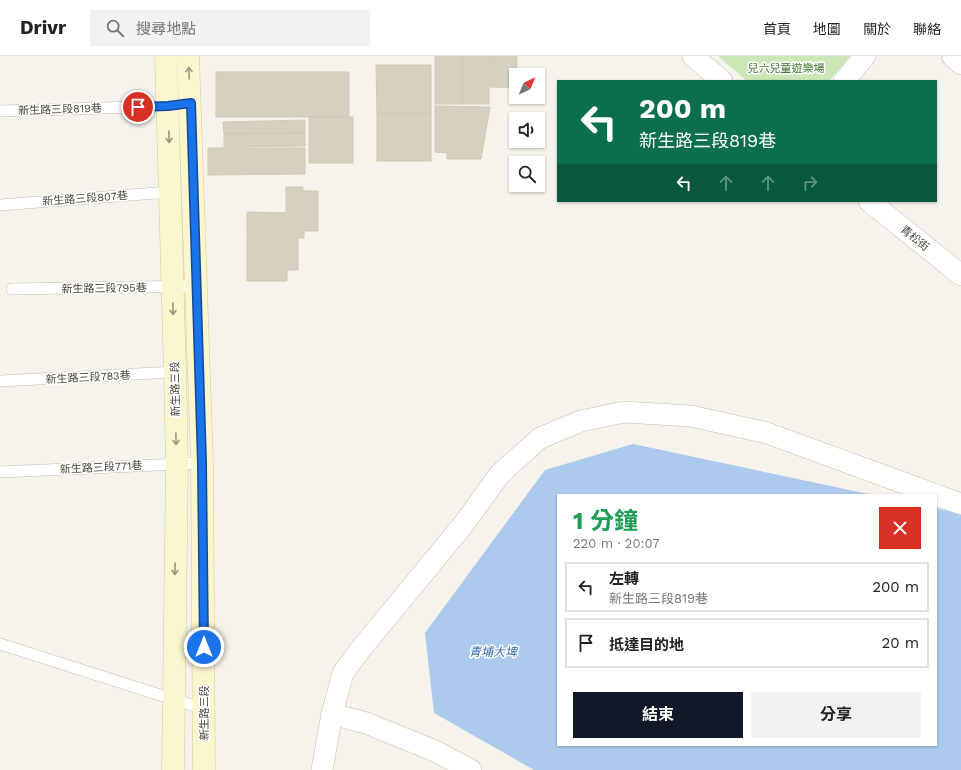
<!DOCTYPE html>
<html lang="zh-TW">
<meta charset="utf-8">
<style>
:root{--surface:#fff;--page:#f2f2f2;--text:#222;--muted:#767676;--line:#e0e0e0;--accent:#111827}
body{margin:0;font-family:"Work Sans","Noto Sans TC",sans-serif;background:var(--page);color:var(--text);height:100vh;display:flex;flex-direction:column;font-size:15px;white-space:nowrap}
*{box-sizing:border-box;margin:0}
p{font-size:13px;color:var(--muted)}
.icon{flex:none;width:22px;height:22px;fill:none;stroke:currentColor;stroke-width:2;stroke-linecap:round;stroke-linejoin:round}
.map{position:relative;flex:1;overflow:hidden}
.details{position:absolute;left:557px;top:438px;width:380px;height:252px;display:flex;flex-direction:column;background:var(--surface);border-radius:0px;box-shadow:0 1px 3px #0004}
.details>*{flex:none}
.top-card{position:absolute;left:557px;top:24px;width:380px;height:122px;border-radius:0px;box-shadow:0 1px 3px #0004;background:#0b6e4f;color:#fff;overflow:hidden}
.needle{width:26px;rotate:44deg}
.fabs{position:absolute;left:509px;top:12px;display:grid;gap:8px}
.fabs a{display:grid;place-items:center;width:36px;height:36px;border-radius:0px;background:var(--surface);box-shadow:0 1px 3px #0004;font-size:20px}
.pin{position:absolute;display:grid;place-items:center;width:34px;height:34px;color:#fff;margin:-17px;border:2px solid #fff;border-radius:50%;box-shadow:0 1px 4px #0007}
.me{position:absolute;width:44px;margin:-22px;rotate:0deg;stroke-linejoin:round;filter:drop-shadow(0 0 3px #0008)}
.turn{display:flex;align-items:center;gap:14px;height:84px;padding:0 16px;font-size:18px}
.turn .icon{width:52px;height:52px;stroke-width:2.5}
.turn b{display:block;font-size:28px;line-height:34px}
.lanes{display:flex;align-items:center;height:38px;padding:0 16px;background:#0003;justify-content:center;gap:20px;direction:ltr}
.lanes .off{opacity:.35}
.round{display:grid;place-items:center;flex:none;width:42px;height:42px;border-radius:0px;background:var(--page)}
.overview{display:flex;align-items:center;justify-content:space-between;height:68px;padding:0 16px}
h1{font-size:24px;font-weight:700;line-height:30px;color:#1e9e55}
.button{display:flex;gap:8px;margin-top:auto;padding:8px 16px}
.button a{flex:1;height:46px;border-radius:0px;background:var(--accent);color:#fff;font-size:16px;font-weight:700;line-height:46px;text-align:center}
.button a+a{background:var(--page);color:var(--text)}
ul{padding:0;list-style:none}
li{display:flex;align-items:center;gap:12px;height:50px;margin:0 8px 6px;padding:0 8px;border:2px solid var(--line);border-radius:0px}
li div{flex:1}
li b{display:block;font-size:15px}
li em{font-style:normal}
header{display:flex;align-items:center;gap:24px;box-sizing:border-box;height:56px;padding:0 20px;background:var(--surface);border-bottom:1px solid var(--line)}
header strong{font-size:19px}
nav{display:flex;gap:22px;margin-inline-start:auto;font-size:14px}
.search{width:280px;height:36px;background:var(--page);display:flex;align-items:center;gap:10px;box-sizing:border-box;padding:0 14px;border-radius:0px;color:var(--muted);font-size:15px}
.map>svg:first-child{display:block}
.green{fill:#cbe6b7}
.water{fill:#accaed}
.building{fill:#d6d0c1;stroke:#d0c9b5}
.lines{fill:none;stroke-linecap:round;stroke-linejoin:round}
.lane-casing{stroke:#c0bcae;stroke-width:12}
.street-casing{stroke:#c0bcae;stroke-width:22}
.secondary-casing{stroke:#d1ca9d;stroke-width:23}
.lane{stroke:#fff;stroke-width:11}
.street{stroke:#fff;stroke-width:21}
.secondary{stroke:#fcf6ce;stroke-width:22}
.oneway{stroke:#9a957c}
.route-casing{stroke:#114b97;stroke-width:10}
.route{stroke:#1a73e8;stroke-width:7}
.labels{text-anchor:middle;stroke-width:3;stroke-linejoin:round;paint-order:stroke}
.park-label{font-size:11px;fill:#41782f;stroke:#fff}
.street-label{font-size:11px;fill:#494539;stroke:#fff}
.water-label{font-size:12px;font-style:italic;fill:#386daf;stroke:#fff}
</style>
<header>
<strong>Drivr</strong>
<div class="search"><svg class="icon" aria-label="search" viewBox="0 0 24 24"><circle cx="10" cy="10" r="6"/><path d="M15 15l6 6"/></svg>搜尋地點</div>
<nav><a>首頁</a><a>地圖</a><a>關於</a><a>聯絡</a></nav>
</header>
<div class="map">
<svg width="961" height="714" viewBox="0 0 961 714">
<rect width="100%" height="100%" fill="#f5f3eb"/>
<!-- green -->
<polygon class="green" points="718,0 850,0 829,25 747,25"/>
<!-- water -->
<polygon class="water" points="633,388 873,439 558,439 558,689 936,689 936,452 961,458 961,714 534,714 434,657 425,577 545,414"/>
<!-- building -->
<g class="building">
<rect x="435" y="0" width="27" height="48"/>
<rect x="462" y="0" width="27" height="48"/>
<polygon points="490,0 517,0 516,32 490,31"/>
<polygon points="376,9 431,9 431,58 377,58"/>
<rect x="216" y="16" width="133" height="45"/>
<polygon points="435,50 490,51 481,103 447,103 447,97 435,96"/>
<rect x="377" y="58" width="54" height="47"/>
<rect x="309" y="61" width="44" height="46"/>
<polygon points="305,64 305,77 224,78 223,66"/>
<polygon points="305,77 305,90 224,91 224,78"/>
<polygon points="208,92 305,92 305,118 208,119"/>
<polygon points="286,131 303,131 303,135 318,135 318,175 304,175 304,182 247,182 247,156 286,157"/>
<polygon points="247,183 298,183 298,214 287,214 287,225 247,225"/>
</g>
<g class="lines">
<defs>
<g id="lane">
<polyline points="0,55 171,50"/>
<polyline points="0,149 170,136"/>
<polyline points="12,233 196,230"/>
<polyline points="0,325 175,316"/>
<polyline points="0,416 202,407"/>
<polyline points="0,588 204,653"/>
</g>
<g id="street">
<polyline points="693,0 722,25"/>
<polyline points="952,0 961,8"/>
<polyline points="844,25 865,0"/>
<polyline points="869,145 961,219"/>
<polyline points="332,658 366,667 435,695 471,714"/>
<polyline points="322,714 332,658 343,617 360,594 463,469 500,418 540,382 581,365 624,356 691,360 767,377 961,448"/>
</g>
<g id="secondary">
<polyline points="166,0 175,316 177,408 173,714"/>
<polyline points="188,0 202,407 204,714"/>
</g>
</defs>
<!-- lane casing -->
<use href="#lane" class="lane-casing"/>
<!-- street casing -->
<use href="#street" class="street-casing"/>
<!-- secondary casing -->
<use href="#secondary" class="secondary-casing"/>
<!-- lane -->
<use href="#lane" class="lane"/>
<!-- street -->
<use href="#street" class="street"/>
<!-- secondary -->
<use href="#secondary" class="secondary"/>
</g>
<!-- one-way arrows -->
<defs><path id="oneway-shaft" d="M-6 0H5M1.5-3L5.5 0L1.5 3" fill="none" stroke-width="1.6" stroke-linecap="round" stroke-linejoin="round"/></defs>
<g class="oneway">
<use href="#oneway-shaft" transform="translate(189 17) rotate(-93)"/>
<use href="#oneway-shaft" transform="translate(169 81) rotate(89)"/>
<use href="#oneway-shaft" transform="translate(173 253) rotate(88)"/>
<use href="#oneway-shaft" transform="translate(176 383) rotate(89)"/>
<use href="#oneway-shaft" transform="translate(175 513) rotate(91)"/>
</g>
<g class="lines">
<defs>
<polyline id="route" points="138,51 168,50 191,47 202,407 204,591"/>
</defs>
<!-- route casing -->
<use href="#route" class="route-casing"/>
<!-- route -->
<use href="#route" class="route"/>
</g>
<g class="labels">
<!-- park labels -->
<g class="park-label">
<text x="786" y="16">兒六兒童遊樂場</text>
</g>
<!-- street labels -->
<g class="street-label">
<text transform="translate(60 53) rotate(-2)" y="4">新生路三段819巷</text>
<text transform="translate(85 142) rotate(-4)" y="4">新生路三段807巷</text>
<text transform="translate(915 182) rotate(39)" y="4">青松街</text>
<text transform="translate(104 232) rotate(-1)" y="4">新生路三段795巷</text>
<text transform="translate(88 321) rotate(-3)" y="4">新生路三段783巷</text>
<text transform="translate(175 333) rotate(-91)" y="4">新生路三段</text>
<text transform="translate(101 411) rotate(-3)" y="4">新生路三段771巷</text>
<text transform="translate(204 657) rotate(-90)" y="4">新生路三段</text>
</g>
<!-- water labels -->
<g class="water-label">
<text x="493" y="600">青埔大埤</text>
</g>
</g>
</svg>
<div class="fabs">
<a><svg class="needle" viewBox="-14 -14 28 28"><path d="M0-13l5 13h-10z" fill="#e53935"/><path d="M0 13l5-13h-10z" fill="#767676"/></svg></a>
<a><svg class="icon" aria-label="sound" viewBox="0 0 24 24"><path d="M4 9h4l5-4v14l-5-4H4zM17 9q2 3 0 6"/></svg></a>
<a><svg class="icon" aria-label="search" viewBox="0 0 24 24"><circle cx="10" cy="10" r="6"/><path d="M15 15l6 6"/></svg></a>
</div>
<div class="pin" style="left:138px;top:51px;background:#d93025"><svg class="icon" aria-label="arrive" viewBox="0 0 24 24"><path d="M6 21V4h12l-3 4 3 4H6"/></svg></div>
<svg class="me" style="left:204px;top:591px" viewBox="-20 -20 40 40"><circle r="17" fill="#1a73e8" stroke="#fff" stroke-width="3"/><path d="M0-11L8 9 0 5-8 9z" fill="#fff"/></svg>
<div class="top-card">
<div class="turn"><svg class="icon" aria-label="left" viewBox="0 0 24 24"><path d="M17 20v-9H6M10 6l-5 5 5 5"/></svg><div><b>200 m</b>新生路三段819巷</div></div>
<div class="lanes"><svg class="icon" aria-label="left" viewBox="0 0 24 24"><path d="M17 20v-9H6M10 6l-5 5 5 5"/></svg><svg class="icon off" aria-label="ahead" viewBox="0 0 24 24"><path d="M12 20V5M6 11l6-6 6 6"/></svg><svg class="icon off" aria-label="ahead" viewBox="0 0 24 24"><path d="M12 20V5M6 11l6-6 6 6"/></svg><svg class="icon off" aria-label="right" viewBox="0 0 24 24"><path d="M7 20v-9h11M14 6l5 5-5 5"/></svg></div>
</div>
<section class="details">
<div class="overview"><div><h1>1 分鐘</h1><p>220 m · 20:07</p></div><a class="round" style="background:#d93025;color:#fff"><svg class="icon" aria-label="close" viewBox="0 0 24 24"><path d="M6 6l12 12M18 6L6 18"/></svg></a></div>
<ul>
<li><svg class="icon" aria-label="left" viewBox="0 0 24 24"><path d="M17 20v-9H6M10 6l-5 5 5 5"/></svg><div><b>左轉</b><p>新生路三段819巷</p></div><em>200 m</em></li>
<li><svg class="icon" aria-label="arrive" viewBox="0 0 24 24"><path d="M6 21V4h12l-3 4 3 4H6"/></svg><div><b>抵達目的地</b></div><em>20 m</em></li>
</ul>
<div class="button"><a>結束</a><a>分享</a></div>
</section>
</div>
